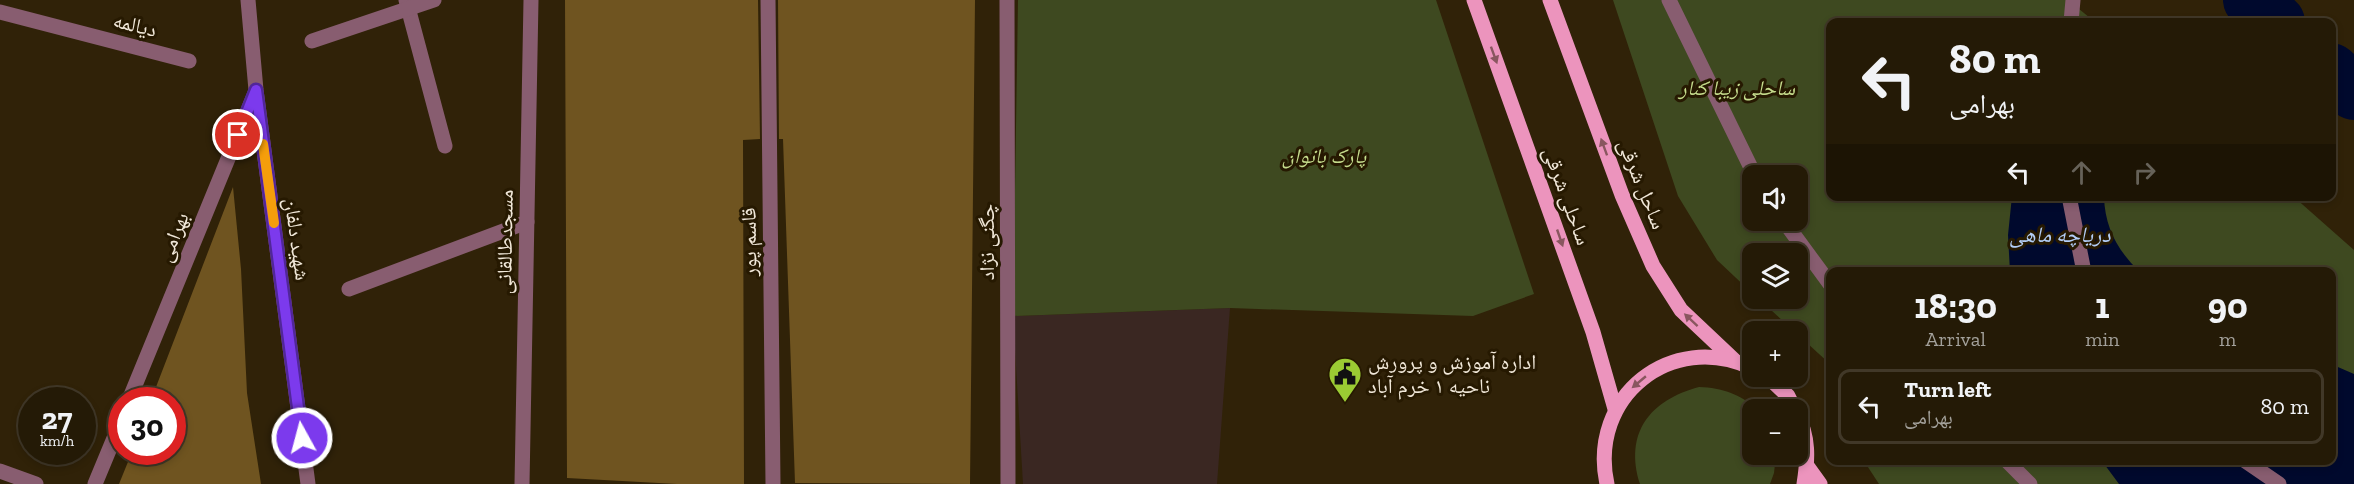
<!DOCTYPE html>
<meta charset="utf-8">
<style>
:root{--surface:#241a06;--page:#2c2310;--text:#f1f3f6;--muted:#a3a19b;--line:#413828}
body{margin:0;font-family:"Zilla Slab","Noto Naskh Arabic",serif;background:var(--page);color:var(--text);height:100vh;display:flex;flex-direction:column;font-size:22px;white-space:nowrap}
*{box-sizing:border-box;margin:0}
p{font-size:20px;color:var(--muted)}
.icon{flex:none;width:33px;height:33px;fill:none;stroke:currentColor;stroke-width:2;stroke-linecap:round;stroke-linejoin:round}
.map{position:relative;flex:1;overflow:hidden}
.sheet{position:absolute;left:1826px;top:267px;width:510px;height:198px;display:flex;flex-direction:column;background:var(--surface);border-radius:12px;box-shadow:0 3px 9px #0003,0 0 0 2px var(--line)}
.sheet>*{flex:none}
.guide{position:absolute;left:1826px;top:18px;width:510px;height:183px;border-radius:12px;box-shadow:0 3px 9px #0003,0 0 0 2px var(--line);background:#241a06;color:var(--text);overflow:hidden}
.fabs{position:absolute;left:1742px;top:165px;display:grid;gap:12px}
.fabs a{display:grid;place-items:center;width:66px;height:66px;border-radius:12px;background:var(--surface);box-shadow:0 3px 9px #0003,0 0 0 2px var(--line);font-size:30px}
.speed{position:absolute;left:18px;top:387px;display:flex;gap:12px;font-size:30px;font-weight:700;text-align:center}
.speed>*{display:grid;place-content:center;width:78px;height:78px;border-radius:50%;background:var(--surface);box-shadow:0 3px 9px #0003,0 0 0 2px var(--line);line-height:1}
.speed small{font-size:15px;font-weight:400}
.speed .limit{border:9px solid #d22;background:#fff;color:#111}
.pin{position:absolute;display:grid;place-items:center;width:51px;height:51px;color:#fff;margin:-26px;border:3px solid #fff;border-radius:50%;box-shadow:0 2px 6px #0007}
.me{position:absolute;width:66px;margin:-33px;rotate:353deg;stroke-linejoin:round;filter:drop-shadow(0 0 4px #0008)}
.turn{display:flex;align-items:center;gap:21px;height:126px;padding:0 24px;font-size:27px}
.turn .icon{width:78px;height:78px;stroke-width:2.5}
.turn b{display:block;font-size:42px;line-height:51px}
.lanes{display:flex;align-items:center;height:57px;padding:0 24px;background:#0003;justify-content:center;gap:30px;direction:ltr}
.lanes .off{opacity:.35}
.eta{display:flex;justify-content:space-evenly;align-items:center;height:102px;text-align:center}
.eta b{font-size:36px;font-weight:700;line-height:42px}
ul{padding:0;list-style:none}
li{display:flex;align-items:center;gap:18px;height:75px;margin:0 12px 9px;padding:0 12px;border:3px solid var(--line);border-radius:12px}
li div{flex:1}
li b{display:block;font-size:22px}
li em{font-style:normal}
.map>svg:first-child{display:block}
.education{fill:#3a2722}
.green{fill:#3e4920;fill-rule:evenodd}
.water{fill:#00092d}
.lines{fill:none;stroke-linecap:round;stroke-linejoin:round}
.river{stroke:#00092d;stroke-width:56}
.building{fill:#6f5420}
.minor{stroke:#885d70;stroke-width:15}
.major{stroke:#ec94bd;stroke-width:15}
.oneway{fill:#89565f}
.route-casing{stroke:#51269a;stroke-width:15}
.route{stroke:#7c3aed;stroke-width:10}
.slow{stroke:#f59e0b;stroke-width:10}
.labels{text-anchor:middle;stroke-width:6;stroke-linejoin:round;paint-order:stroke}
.street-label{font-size:21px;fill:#f1e8d9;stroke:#261901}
.park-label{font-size:21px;font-style:italic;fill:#c5dc8c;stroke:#261901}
.poi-label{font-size:21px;fill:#f1e8d9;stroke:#261901;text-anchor:start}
.water-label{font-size:22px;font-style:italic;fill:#b3cef7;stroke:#261901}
</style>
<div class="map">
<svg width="2354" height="484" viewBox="0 0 2354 484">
<rect width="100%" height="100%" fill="#302208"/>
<!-- education -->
<polygon class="education" points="1230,308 1217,484 1023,484 1013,316"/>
<!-- green -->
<g class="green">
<polygon points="1018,0 1436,0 1534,294 1473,316 1230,308 1013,316"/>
<path d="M1613,0H2068L2095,22H1830V196L2294,197L2354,250V484H1879L1864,461L2331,460V272H1830V364L1759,299L1797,298V254H1752V293L1717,260L1678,196ZM1752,176H1797V220H1752Z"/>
<path d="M1699,387C1723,388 1739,394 1758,409L1752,410V454L1776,455L1774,473L1770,484H1640C1624,433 1650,400 1699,387Z"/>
</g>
<!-- water -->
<g class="water">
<path d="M2012,196L2104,197C2105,227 2117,250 2139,271L2010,272L2008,235Z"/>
<polygon points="2331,364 2354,374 2354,484 2119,484 2102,461 2331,460"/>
</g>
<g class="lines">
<!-- river -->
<g class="river">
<polyline points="2251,0 2277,22"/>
<polyline points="2331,71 2354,92"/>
</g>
</g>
<!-- building -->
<g class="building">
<polygon points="565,0 758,0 760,139 743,140 744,484 677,484 567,478"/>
<polygon points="778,0 975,0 970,484 795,483 783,139 779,139"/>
<polygon points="233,187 241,269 247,393 261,484 119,484 132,452 172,452 172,400 151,400"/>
</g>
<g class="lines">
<!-- minor -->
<g class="minor">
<polyline points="248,0 256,90 308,484"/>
<polyline points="406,0 445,146"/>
<polyline points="768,0 773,484"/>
<polyline points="1007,0 1008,484"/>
<polyline points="1669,0 1755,176"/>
<polyline points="0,12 189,61"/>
<polyline points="2071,22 2073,0"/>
<polyline points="312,41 434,0"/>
<polyline points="2069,196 2084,272"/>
<polyline points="1783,220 1830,284"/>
<polyline points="349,289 527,222"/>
<polyline points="129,400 255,93"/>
<polyline points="2006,460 2030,484"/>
<polyline points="2244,460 2279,484"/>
<polyline points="0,471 36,484"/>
<polyline points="95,484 122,419"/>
<polyline points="522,484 531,0"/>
</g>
<!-- major -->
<g class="major">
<polyline points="1474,0 1593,332 1615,409"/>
<polyline points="1550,0 1622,195 1653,266 1681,310 1734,360"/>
<polyline points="1767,376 1788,396 1795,410"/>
<path d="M1797,414C1809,437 1808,459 1804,484"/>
<polyline points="1807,466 1820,484"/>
<path d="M1607,484C1588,397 1671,330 1752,368"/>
</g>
</g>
<!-- one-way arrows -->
<defs><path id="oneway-solid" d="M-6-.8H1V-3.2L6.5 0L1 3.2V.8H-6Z" transform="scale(1.5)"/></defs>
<g class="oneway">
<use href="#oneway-solid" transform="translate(1494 55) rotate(70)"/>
<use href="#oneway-solid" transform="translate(1604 147) rotate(-110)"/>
<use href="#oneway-solid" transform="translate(1560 238) rotate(71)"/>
<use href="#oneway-solid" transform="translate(1691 320) rotate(-137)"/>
<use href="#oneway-solid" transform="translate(1639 382) rotate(140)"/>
</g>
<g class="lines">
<defs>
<polyline id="route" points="238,135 256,90 302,438"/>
</defs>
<!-- route casing -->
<use href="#route" class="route-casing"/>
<!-- route -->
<use href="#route" class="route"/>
<!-- slow -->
<polyline class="slow" points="263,144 274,223"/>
</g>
<!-- icons -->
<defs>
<symbol id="civic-pin" viewBox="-11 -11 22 30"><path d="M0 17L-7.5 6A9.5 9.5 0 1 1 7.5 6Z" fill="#9bcb33" stroke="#261901"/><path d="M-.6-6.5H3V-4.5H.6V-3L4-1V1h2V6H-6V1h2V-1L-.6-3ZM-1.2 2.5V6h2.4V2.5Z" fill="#111"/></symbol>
</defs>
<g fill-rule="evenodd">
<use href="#civic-pin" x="1326" y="355" width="38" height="52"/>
</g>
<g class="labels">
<!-- street labels -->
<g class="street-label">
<text transform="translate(135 25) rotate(14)" y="7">دیالمه</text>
<text transform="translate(1642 184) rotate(68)" y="7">ساحل شرقی</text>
<text transform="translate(1567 196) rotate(70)" y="7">ساحلی شرقی</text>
<text transform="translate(173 237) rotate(-68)" y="7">بهرامی</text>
<text transform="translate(297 239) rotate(82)" y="7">شهید دلفان</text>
<text transform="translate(505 242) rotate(-89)" y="7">مسجدطالقانی</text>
<text transform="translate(749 242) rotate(-91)" y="7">قاسم پور</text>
<text transform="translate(987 242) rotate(-90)" y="7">چگنی نژاد</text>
</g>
<!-- park labels -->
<g class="park-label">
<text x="1737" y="95">ساحلی زیبا کنار</text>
<text x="1324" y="163">پارک بانوان</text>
</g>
<!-- poi labels -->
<g class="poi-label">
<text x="1368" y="369">اداره آموزش و پرورش<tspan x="1368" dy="24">ناحیه ۱ خرم آباد</tspan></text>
</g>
<!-- water labels -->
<g class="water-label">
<text x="2060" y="242">دریاچه ماهی</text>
</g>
</g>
</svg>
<div class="fabs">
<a><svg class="icon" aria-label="sound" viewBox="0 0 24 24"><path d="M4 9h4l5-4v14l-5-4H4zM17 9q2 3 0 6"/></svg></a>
<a><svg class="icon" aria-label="layers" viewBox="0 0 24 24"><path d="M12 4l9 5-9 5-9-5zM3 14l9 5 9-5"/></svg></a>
<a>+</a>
<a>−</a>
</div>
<div class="speed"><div>27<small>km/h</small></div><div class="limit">30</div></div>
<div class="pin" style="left:238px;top:135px;background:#d93025"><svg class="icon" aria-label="arrive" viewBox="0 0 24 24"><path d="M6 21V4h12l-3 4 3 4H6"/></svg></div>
<svg class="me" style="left:302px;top:438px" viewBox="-20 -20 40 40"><circle r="17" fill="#7c3aed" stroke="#fff" stroke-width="3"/><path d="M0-11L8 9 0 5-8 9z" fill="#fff"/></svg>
<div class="guide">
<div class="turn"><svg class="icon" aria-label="left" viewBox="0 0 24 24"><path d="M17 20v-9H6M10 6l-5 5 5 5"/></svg><div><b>80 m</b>بهرامی</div></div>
<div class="lanes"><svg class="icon" aria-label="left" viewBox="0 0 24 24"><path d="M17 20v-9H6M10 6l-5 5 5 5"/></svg><svg class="icon off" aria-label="ahead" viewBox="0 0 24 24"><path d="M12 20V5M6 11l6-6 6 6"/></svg><svg class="icon off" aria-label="right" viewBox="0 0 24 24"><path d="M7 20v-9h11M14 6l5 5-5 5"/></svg></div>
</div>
<section class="sheet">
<div class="eta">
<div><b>18:30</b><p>Arrival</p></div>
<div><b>1</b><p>min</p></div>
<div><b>90</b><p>m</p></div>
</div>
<ul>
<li><svg class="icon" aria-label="left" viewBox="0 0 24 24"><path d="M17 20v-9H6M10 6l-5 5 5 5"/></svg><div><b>Turn left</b><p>بهرامی</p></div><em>80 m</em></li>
</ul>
</section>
</div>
